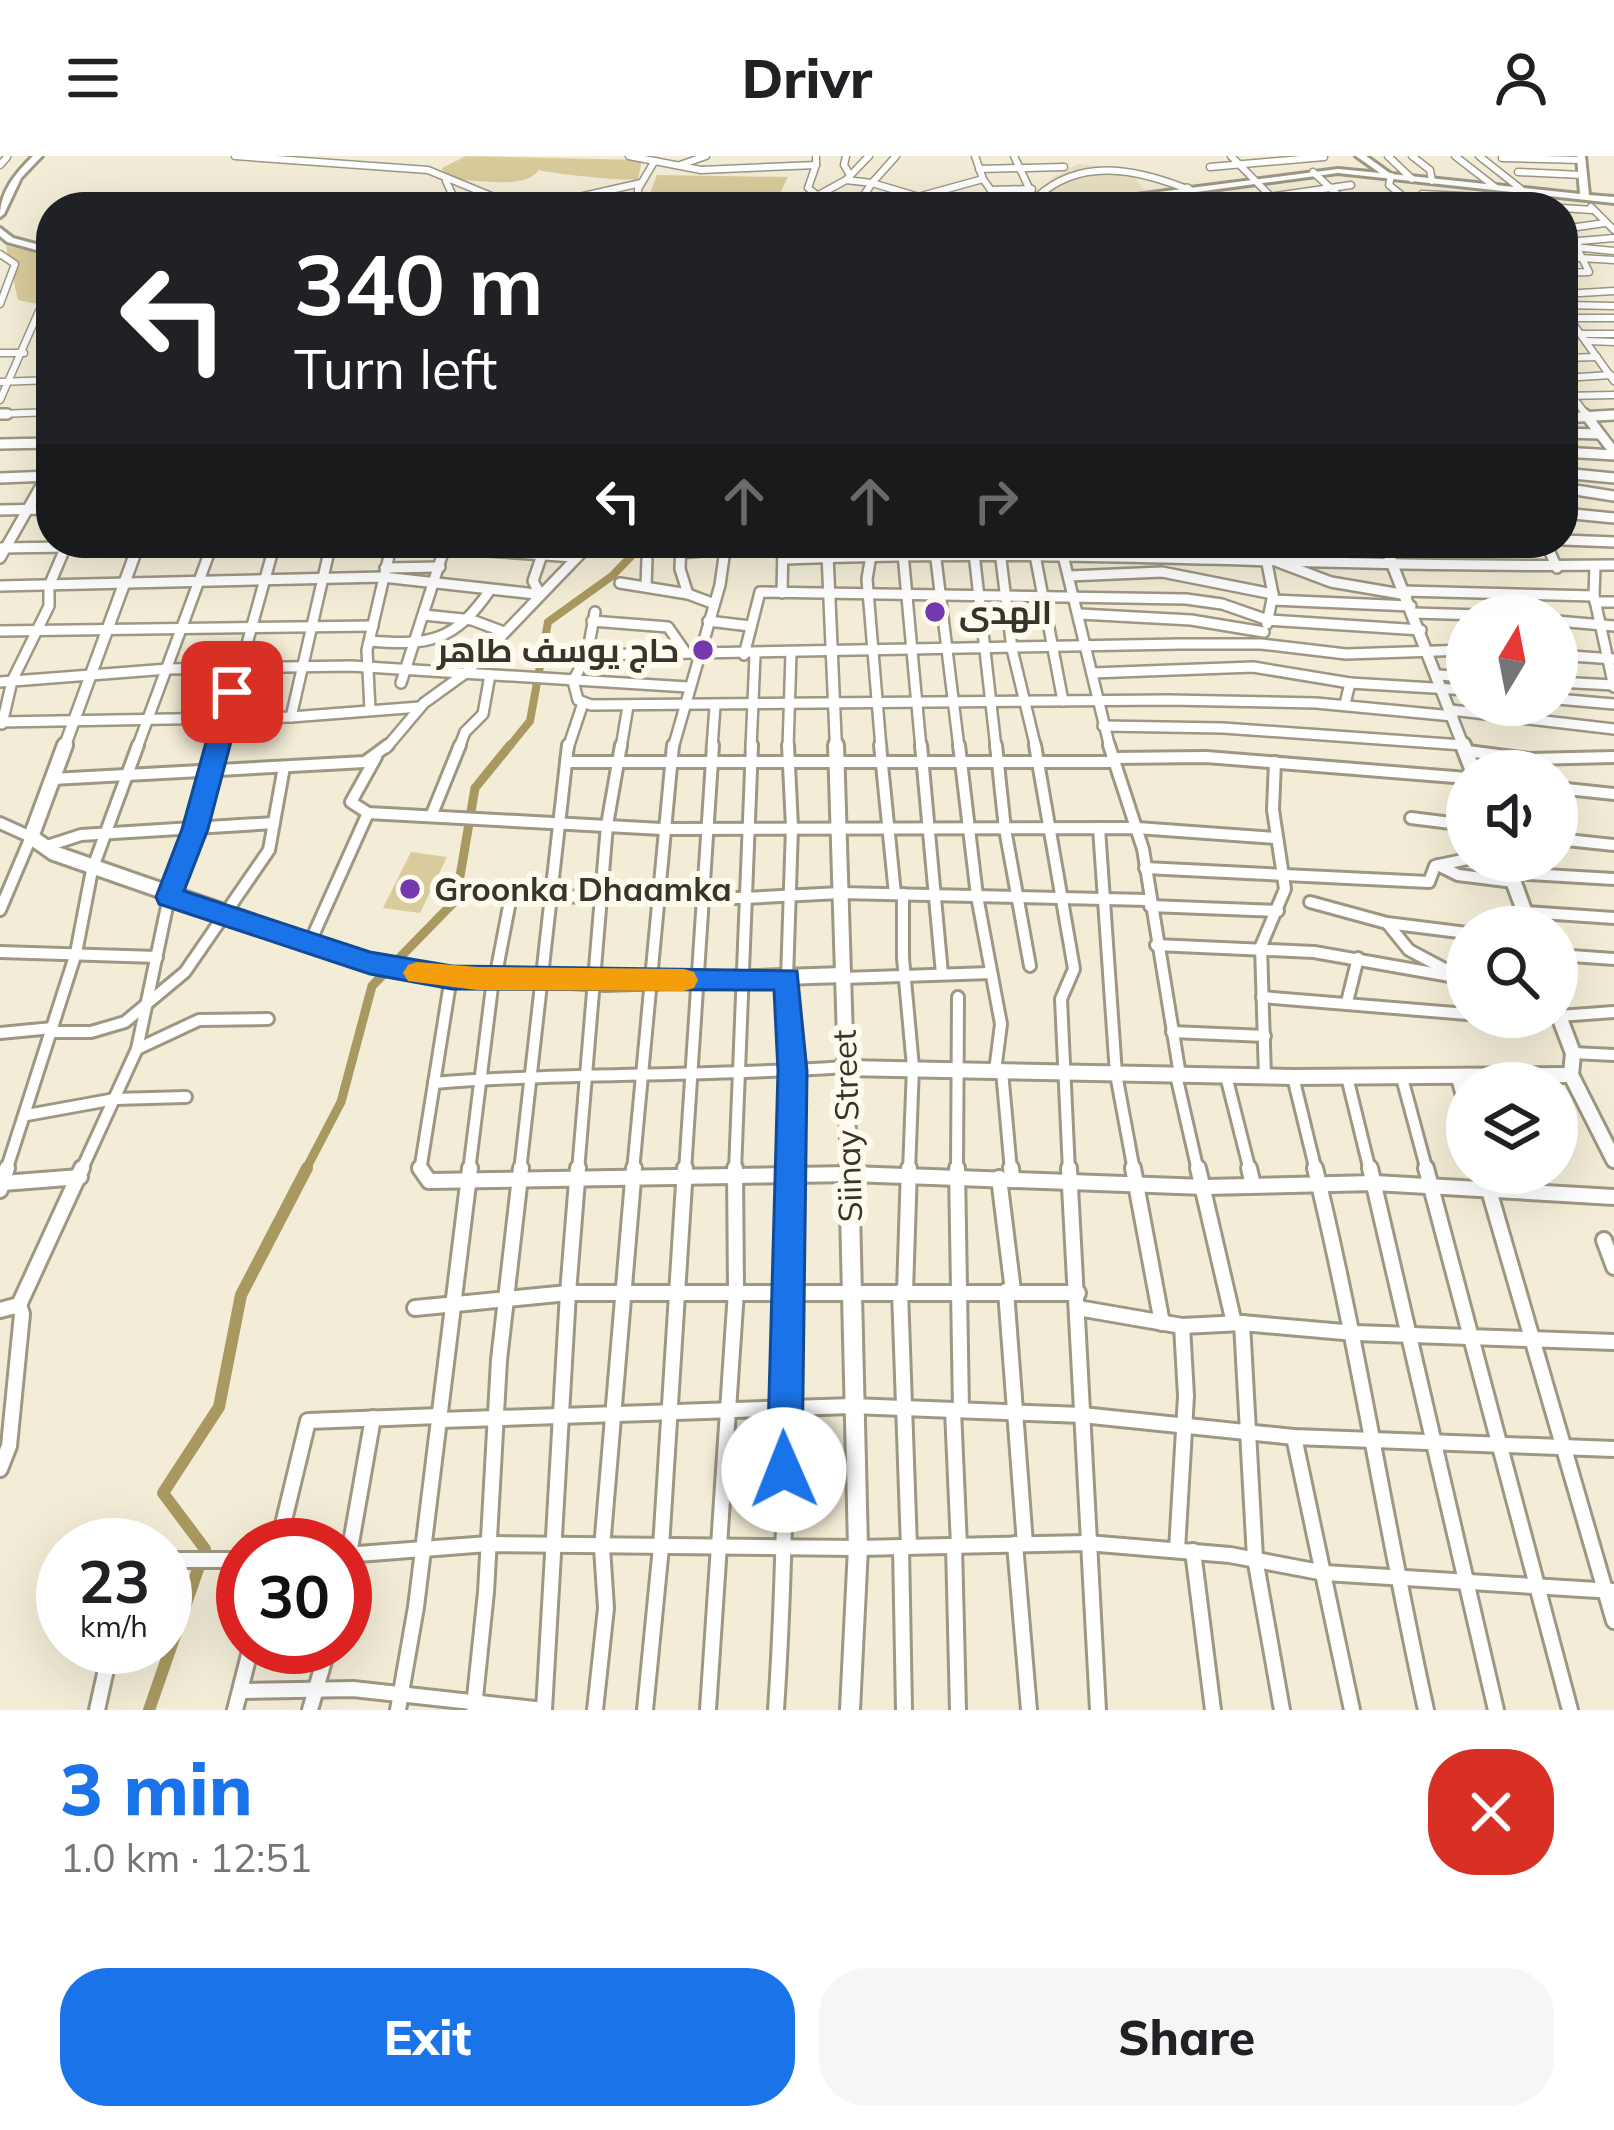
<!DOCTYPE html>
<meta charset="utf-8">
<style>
:root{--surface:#fff;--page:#f6f6f6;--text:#202124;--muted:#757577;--accent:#1a73e8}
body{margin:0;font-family:Mulish,Cairo,sans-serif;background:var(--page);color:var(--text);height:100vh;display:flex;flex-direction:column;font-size:45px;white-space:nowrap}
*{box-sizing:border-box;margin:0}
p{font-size:39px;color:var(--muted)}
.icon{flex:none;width:66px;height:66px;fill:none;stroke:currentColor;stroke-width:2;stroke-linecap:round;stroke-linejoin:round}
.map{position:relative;height:1554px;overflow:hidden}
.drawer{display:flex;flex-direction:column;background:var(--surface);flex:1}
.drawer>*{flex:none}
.guide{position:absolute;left:36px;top:36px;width:1542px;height:366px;border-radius:48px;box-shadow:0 12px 48px #0002;background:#202124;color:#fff;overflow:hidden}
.needle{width:78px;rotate:10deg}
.controls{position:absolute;left:1446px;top:438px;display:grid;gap:24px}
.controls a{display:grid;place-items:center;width:132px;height:132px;border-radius:50%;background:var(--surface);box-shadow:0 12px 48px #0002;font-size:60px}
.speed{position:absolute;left:36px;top:1362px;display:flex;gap:24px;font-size:60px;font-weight:700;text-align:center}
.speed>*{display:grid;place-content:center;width:156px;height:156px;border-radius:50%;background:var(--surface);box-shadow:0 12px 48px #0002;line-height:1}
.speed small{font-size:30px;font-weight:400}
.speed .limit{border:18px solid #d22;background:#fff;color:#111}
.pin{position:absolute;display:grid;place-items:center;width:102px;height:102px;color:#fff;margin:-51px;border-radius:24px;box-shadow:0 6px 18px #0006}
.me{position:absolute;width:132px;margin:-66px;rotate:359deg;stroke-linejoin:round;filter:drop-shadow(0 0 9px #0008)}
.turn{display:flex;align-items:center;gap:42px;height:252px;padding:0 60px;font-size:54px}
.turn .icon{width:156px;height:156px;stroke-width:2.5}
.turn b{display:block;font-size:84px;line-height:102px}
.lanes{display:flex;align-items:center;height:114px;padding:0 60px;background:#0003;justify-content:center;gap:60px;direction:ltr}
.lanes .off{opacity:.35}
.round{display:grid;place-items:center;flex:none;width:126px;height:126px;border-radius:48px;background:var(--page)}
.summary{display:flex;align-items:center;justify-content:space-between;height:204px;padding:0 60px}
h1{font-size:72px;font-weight:800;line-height:90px;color:var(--accent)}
.cta{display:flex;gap:24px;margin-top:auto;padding:24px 60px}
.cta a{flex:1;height:138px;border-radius:48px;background:var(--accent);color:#fff;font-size:48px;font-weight:800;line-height:138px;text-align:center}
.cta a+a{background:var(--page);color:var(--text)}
header{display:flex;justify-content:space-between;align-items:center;height:156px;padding:0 60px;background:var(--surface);font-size:54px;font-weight:800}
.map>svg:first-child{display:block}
.built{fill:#e8e0c3}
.green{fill:#d9cb9b}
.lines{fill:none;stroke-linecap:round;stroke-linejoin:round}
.canal-far2{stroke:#a99860;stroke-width:8}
.canal-far1{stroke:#a99860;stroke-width:9}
.canal{stroke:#a99860;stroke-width:12}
.minor-far3-casing{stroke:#9d9783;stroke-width:9}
.minor-far2-casing{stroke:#9d9783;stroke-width:14}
.minor-far1-casing{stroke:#9d9783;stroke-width:16}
.minor-casing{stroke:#9d9783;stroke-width:20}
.tertiary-far3-casing{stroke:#9d9783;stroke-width:12}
.tertiary-far2-casing{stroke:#9d9783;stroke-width:15}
.tertiary-far1-casing{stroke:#9d9783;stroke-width:20}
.tertiary-casing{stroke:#9d9783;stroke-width:24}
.secondary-casing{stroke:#9d9783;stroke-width:6}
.minor-far3{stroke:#fff;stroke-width:6}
.minor-far2{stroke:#fff;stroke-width:9}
.minor-far1{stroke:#fff;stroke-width:10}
.minor{stroke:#fff;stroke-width:14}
.tertiary-far3{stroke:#fff;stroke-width:9}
.tertiary-far2{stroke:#fff;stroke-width:10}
.tertiary-far1{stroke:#fff;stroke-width:14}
.tertiary{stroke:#fff;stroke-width:18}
.secondary{fill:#fff;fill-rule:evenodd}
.route{fill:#1a73e8;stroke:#114b97;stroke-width:3}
.slow{fill:#f59e0b}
.poi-dot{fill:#7539af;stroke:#fefaed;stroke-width:4.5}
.labels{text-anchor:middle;stroke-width:12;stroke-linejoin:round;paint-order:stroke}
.poi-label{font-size:33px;font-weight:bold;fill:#37342c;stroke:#fefaed;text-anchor:start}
.street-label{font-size:33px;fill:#37342c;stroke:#fefaed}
</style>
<header><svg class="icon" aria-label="menu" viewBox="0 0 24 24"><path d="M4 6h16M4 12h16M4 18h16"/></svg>Drivr<svg class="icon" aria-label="person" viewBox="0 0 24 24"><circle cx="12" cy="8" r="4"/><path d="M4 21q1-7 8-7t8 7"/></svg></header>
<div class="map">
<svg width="1614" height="1554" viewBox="0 0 1614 1554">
<rect width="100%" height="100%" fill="#f3edd7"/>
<!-- built -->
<polygon class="built" points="1077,8 1127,12 1144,34 1041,49 1051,23"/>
<!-- green -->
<g class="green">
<path d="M466,0L642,4L638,23C628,26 547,17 539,14C524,35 475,22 447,24L442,12Z"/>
<polygon points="657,19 788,21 773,51 645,51"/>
<polygon points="6,90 51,99 51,151 18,144"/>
<polygon points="411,696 447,701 420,757 383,752"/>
</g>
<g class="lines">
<!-- canal-far2 -->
<polyline class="canal-far2" points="508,592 530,565 548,466 612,420 644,387"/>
<!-- canal-far1 -->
<polyline class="canal-far1" points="305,1015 341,946 372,830 456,744 475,632 510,589"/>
<!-- canal -->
<polyline class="canal" points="149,1554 205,1393 163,1337 219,1251 241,1139 307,1012"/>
<defs>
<g id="minor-far3">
<polyline points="235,0 428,14 518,51"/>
<polyline points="629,0 701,14 816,9 816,0"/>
<polyline points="846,0 844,9 850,19"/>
<polyline points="975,0 983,23 1003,51"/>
<polyline points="1014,0 1038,51"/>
<polyline points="1231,0 1281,51"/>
<polyline points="1388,0 1412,23"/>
<polyline points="1412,0 1430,14 1432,25"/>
<polyline points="1455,0 1495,31"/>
<polyline points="1479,0 1521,33"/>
<polyline points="1502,2 1581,4"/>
<polyline points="0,9 7,1"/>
<polyline points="680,9 706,0"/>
<polyline points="816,9 808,32 817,39"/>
<polyline points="1210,11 1324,1"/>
<polyline points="979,13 1064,11"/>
<polyline points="1313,16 1351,51"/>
<polyline points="1518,16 1582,19"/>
<polyline points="1391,20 1389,29 1416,51"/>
<polyline points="846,24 869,0"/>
<polyline points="446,25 453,40 450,51"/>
<polyline points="991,34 1032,33"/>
<polyline points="1422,38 1483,41"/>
<path d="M1037,41C1081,1 1136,13 1187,33"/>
<polyline points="1437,47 1488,49"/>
<polyline points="554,51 557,46 641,27"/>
<polyline points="638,51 638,33 654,6"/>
<polyline points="797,51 846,24 872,27 896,0"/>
<polyline points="839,51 864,39 872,27 919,41"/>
<polyline points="909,51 914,42 983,23"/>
<polyline points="1199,51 1351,29"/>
<polyline points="1286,51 1341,44"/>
<polyline points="1379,51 1410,47"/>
<polyline points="1521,51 1524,46 1544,49"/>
<polyline points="1546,51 1593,54"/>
<polyline points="1591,51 1614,74"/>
<polyline points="1563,73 1605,67"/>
<polyline points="1563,90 1614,95"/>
<polyline points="1577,92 1579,85 1614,82"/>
<polyline points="0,98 15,108 0,148"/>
<polyline points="1563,101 1614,104"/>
<polyline points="1563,117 1589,116 1577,92"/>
<polyline points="1563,138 1614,135"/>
<polyline points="1563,149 1614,150"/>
<polyline points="1563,154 1614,225"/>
<polyline points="1566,162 1614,162"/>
<polyline points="1582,178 1614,178"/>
<polyline points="1587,185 1614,186"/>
<polyline points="0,197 24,197"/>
<polyline points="1563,202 1597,201"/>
<polyline points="1563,222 1611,219"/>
<polyline points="0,226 51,224"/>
<polyline points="1563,228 1588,261"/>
<polyline points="1563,240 1614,239"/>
<polyline points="0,244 39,155 51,142"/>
<polyline points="0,258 51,256"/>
<polyline points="1585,261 1614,259"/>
</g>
<g id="minor-far2">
<polyline points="0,258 7,258"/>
<polyline points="1585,258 1614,296"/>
<polyline points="1563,262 1614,259"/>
<polyline points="1563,277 1600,278"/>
<polyline points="0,288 51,287"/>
<polyline points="1563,296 1614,299"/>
<polyline points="1563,317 1614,322"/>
<polyline points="0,322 51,320"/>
<polyline points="1563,332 1614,340"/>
<polyline points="0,354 51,353"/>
<polyline points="1563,357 1614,362"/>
<polyline points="1563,384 1614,386"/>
<polyline points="681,387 680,413 688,438"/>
<polyline points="873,387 867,423 881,592"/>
<polyline points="902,387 921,592"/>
<polyline points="934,387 959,592"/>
<polyline points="999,387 1012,493 1036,592"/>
<polyline points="1060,387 1110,592"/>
<polyline points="1263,387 1273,438 1267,468"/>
<polyline points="1546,387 1557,412"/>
<polyline points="0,392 275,388"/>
<polyline points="444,392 574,401"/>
<polyline points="680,397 724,393"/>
<polyline points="974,397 996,592"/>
<polyline points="1035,399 1063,545"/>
<polyline points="0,402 51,312"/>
<path d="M786,403C1062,391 1338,413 1614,409"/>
<polyline points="1278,406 1331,426 1407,439"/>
<polyline points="1595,410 1594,440 1614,531"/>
<polyline points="385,412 440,411"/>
<polyline points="1069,420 1162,416 1273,438"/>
<polyline points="620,427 688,438 712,447"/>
<polyline points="0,430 383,421 536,438"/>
<polyline points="646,431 647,403"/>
<polyline points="1404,435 1594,440"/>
<polyline points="539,436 533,425 546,387"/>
<polyline points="782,437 783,387"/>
<polyline points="1273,444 1411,450"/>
<polyline points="1595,446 1614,446"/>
<polyline points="595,456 587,499 573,525 578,544 591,549 1169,544 1316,547 1453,560"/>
<polyline points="1414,457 1480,459"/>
<polyline points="1080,458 1191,464 1264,476"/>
<polyline points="424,459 472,464 504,476"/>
<polyline points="592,465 668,471 684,494"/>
<polyline points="708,465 750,470"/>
<polyline points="1557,465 1614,470"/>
<polyline points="0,475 373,470"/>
<path d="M370,485C430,490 455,485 490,434"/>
<polyline points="587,499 1180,488 1261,488 1346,498 1467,494"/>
<polyline points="744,499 760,436 1186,443 1222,448 1268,464 1421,474"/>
<polyline points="1557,499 1614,503"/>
<polyline points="1092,517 1253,511 1350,527"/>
<polyline points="1439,519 1467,521"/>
<polyline points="0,526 168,513 351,510 688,531"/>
<polyline points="1557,526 1614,529"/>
<polyline points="401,527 446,387"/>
<polyline points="1557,543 1614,548"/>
<polyline points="1345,548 1350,527 1467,534"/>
<polyline points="370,554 367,494 392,387"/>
<polyline points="1451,554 1614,573"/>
<polyline points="291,561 331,387"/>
<polyline points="0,566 291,561 420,551"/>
<polyline points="2,568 12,525 49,450 49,430 66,390"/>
<polyline points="1103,570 1223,572 1463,589"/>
<polyline points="137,592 213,387"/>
<polyline points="218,592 275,387"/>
<polyline points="386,592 424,547 467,516 591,387"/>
<polyline points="459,592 465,576 483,558 490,519"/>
<polyline points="568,592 583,547"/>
<polyline points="621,592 628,550"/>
<polyline points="673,592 720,429 726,387"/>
<polyline points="712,592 715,550"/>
<polyline points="751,592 755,499"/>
<polyline points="788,592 791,497"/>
</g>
<g id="minor-far1">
<polyline points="788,589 792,671 787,823 792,915 790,1015"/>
<polyline points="880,589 895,738"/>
<polyline points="921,589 942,818"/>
<polyline points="959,589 977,740 1001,868 995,915"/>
<polyline points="996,589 1005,673 1030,810"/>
<polyline points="1035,589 1074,813 1061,843 1069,1015"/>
<polyline points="1109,589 1143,693 1180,919"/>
<polyline points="1467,595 1529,603 1614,601"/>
<polyline points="376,601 351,646 368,657 662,673 1137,672 1275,682"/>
<polyline points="1112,602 1206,601 1467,622"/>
<polyline points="566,606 1114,606"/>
<polyline points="52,623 365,606 388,589"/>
<polyline points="1557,632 1614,638"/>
<polyline points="432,658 460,589"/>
<polyline points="1411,662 1467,669"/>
<polyline points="0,667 31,681 0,754"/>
<polyline points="1099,672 1116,918 1134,1015"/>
<polyline points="1557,683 1614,689"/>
<polyline points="44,691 81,679 274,667"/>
<polyline points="1438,709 1458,719 1514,726"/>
<polyline points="1145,712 1429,726 1435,710 1467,703"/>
<polyline points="1511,717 1614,723"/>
<polyline points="903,738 903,802 913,911 909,1015"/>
<polyline points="1310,746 1387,767 1467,777"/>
<polyline points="1150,750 1278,755"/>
<polyline points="1526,756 1614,762"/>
<polyline points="1387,767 1409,794 1454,818"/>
<polyline points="311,784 368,657"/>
<polyline points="1156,789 1314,796 1467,823"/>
<polyline points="0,796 157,801"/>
<polyline points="1557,799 1614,803"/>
<polyline points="843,822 991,817"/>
<polyline points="495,823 510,745 515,740 745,742 840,737 1149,744"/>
<polyline points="1262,841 1467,858"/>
<polyline points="1347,846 1358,802"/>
<polyline points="1559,860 1614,856"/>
<polyline points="52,876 91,876 125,866 185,816 269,694 284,611"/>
<polyline points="1172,876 1265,880"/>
<polyline points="0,877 53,872"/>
<polyline points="137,893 199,864 268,863"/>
<polyline points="1573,897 1614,899"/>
<polyline points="1002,915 1011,1015"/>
<polyline points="1176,919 1198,1015"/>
<polyline points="1226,920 1250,1015"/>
<polyline points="1265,921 1261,790 1285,733 1273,654 1275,606"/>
<polyline points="1293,921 1316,1015"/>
<polyline points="1347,921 1370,1015"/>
<polyline points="1402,922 1427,1015"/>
<polyline points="1457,922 1467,958"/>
<path d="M434,927C571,916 708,921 845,911"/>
<polyline points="27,959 115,943 186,941"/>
<polyline points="6,1015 76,797 92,714 138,589"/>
<polyline points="81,1015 137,893 169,741 195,673 219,589"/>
<polyline points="420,1015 451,821"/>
<polyline points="469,1015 493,823"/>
<polyline points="520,1015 568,589"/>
<polyline points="578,1015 607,669 621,589"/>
<polyline points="633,1015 673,589"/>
<polyline points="685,1015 713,589"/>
<polyline points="735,1015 752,589"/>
<polyline points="957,1015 958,841"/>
</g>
<g id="minor">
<polyline points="420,1012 429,1025 851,1018 1205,1031 1375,1027 1614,1041"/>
<polyline points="957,1012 961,1254"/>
<polyline points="1011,1012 1012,1022"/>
<polyline points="1069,1012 1098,1554"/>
<polyline points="1133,1012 1162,1167"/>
<polyline points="1198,1012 1234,1167"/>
<polyline points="1249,1012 1253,1029"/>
<path d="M1315,1012C1359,1192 1386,1373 1426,1554"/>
<polyline points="1370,1012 1496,1554"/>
<polyline points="1426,1012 1570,1554"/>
<polyline points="1484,1017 1614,1465"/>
<polyline points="999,1022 1013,1135"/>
<polyline points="3,1027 80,1021"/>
<polyline points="0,1034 7,1012"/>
<polyline points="1604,1084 1614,1111"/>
<polyline points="1006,1135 1025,1388"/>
<polyline points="900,1136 909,1391"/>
<polyline points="905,1136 909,1012"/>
<polyline points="19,1149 82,1012"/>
<polyline points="415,1152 568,1137 578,1012"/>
<polyline points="1078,1152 1182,1170 1242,1167 1355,1177 1614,1186"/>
<polyline points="0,1154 19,1149 22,1158 9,1290 0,1313"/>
<polyline points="1242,1167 1255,1402 1282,1554"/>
<polyline points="953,1254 959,1390"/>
<polyline points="440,1264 852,1250 1082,1259 1294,1281 1614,1293"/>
<polyline points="1294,1281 1352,1554"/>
<polyline points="1015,1388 1029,1554"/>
<polyline points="278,1389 308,1265 440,1260"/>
<polyline points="954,1390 958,1554"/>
<polyline points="901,1391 904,1554"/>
<polyline points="1177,1394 1186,1240 1182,1170"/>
<polyline points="1193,1395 1213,1554"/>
<polyline points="345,1399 488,1388 858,1392 1087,1387 1230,1399 1325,1417 1614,1435"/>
<polyline points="165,1404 243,1404"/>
<polyline points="345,1421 373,1262"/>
<polyline points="240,1535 353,1533 544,1554 568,1137 1078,1137"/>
<polyline points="474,1551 486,1436 499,1204 521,1012"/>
<polyline points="97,1554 111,1491"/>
<polyline points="235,1554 251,1491"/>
<polyline points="310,1554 328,1491"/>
<polyline points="398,1554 416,1451 470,1012"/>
<polyline points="595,1554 606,1452 602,1392 634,1012"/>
<polyline points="645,1554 661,1391 685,1012"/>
<polyline points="708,1554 736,1135 735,1012"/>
<path d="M776,1554C788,1373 785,1193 790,1012"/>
</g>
<polyline id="tertiary-far3" points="1187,33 1207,51"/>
<g id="tertiary-far2">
<polyline points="827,387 836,592"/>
<polyline points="1384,387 1464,592"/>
<polyline points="64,592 139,387"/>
</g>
<g id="tertiary-far1">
<polyline points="65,589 31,681 54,697 370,807 427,817 605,827 842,819"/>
<polyline points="836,589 849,1015"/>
<polyline points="1463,589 1473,615"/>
<polyline points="1506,705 1530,771"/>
<polyline points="1557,855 1573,897 1571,919 1614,1004"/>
<polyline points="845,912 1293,921 1571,919"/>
</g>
<polyline id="tertiary" points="849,1012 858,1392 850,1554"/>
<g id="secondary">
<path d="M33,0H42L21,22L4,58L0,61C0,35 16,17 33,0Z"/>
<polygon points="1356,0 1366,0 1391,18 1580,38 1577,0 1585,0 1589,39 1614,41 1614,47 1338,17 1085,51 1061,51 1065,48 1338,13 1380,17"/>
<polygon points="0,72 13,82 51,92 51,98 7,86 0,80"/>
</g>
</defs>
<!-- minor-far3 casing -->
<use href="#minor-far3" class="minor-far3-casing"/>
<!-- minor-far2 casing -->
<use href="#minor-far2" class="minor-far2-casing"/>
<!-- minor-far1 casing -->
<use href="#minor-far1" class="minor-far1-casing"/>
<!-- minor casing -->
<use href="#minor" class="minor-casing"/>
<!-- tertiary-far3 casing -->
<use href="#tertiary-far3" class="tertiary-far3-casing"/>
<!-- tertiary-far2 casing -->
<use href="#tertiary-far2" class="tertiary-far2-casing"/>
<!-- tertiary-far1 casing -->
<use href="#tertiary-far1" class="tertiary-far1-casing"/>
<!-- tertiary casing -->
<use href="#tertiary" class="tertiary-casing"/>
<!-- secondary casing -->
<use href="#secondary" class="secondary-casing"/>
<!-- minor-far3 -->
<use href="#minor-far3" class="minor-far3"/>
<!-- minor-far2 -->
<use href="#minor-far2" class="minor-far2"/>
<!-- minor-far1 -->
<use href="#minor-far1" class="minor-far1"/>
<!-- minor -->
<use href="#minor" class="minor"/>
<!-- tertiary-far3 -->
<use href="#tertiary-far3" class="tertiary-far3"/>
<!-- tertiary-far2 -->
<use href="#tertiary-far2" class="tertiary-far2"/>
<!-- tertiary-far1 -->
<use href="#tertiary-far1" class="tertiary-far1"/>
<!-- tertiary -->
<use href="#tertiary" class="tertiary"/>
<!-- secondary -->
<use href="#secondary" class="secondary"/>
</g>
<!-- route -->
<polygon class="route" points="232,528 244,536 208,673 184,735 370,796 452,810 797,815 807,915 802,1314 797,1326 784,1332 772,1326 767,1314 778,915 774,834 452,833 370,818 159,748 156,741 182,673 220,536"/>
<!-- slow -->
<polygon class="slow" points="417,806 477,811 684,813 694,816 698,824 694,832 684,835 477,834 408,825 403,817 408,809"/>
<!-- markers -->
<g class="poi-dot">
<circle cx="935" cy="456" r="12"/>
<circle cx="703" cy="494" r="12"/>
<circle cx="410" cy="733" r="12"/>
</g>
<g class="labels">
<!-- poi labels -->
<g class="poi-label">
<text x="959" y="468">الهدى</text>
<text x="679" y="506" text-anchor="end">حاج يوسف طاهر</text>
<text x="434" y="745">Groonka Dhaamka</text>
</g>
<!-- street labels -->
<g class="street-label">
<text transform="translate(847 970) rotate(-92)" y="12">Siinay Street</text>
</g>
</g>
</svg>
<div class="controls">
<a><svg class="needle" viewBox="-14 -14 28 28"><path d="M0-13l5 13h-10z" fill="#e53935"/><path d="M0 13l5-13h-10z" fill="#757577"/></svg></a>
<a><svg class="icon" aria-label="sound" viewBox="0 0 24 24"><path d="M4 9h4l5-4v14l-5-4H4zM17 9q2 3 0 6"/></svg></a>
<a><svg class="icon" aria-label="search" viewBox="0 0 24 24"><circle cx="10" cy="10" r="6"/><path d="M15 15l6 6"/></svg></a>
<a><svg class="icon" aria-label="layers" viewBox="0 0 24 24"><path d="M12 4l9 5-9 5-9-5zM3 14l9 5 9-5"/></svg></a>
</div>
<div class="speed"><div>23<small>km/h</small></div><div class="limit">30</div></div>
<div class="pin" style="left:232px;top:536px;background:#d93025"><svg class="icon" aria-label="arrive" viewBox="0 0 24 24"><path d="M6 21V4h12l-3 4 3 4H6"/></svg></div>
<svg class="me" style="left:784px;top:1314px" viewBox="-20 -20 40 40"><circle r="19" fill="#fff"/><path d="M0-13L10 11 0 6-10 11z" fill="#1a73e8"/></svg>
<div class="guide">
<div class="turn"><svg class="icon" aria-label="left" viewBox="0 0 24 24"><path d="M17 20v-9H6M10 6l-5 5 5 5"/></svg><div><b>340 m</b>Turn left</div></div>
<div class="lanes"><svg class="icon" aria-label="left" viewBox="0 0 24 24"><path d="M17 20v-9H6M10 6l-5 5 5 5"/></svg><svg class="icon off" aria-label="ahead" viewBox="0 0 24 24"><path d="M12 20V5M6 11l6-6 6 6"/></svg><svg class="icon off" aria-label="ahead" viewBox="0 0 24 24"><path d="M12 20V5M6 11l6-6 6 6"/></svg><svg class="icon off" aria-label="right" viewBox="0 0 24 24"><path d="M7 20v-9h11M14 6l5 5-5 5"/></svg></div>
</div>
</div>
<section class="drawer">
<div class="summary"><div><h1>3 min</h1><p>1.0 km · 12:51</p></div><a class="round" style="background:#d93025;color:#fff"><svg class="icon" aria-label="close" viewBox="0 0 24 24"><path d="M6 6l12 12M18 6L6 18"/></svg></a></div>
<div class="cta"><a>Exit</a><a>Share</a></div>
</section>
